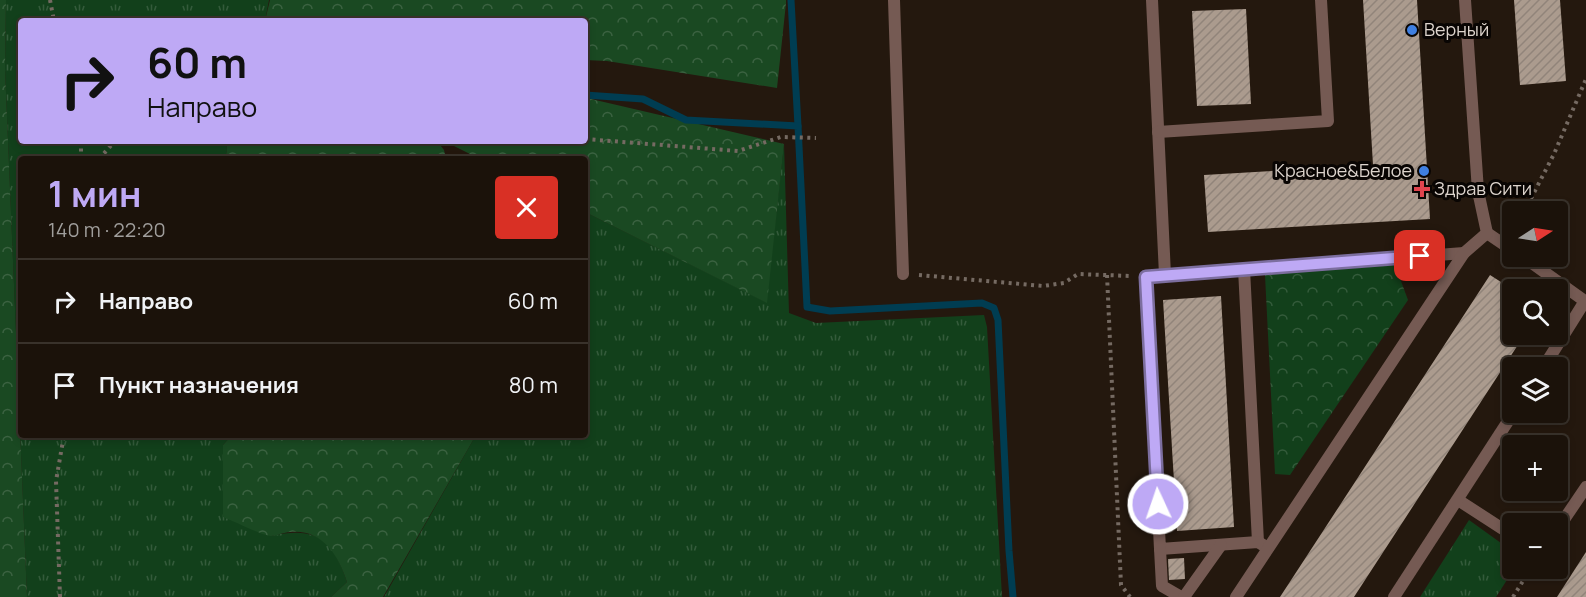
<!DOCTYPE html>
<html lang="ru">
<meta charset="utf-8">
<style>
:root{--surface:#1b120a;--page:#282018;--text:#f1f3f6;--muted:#a09e9c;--line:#39322b;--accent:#bea9f5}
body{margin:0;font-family:Manrope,sans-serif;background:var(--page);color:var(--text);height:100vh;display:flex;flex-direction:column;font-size:22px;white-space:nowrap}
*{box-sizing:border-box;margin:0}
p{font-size:20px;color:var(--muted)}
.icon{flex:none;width:33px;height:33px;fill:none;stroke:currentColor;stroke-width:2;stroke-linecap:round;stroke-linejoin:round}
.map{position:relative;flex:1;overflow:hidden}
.panel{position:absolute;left:18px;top:156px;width:570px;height:282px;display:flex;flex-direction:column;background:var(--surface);border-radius:6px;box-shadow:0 3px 9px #0003,0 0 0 2px var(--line)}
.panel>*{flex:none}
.banner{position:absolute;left:18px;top:18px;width:570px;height:126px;border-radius:6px;box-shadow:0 3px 9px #0003,0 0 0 2px var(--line);background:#bea9f5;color:#111;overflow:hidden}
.needle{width:39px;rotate:78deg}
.buttons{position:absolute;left:1502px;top:201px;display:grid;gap:12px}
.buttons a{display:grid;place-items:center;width:66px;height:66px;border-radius:6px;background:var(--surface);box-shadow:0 3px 9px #0003,0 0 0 2px var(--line);font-size:30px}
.pin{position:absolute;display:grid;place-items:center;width:51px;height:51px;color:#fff;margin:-26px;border-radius:12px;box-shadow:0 3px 9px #0006}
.me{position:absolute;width:66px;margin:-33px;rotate:357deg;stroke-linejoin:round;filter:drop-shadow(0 0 4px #0008)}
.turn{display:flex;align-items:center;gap:21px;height:126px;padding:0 30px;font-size:27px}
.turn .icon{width:78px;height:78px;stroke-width:2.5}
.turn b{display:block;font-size:42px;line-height:51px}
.round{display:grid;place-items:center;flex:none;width:63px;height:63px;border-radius:6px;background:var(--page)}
.overview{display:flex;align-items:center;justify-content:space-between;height:102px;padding:0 30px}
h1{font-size:36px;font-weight:700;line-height:45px;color:var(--accent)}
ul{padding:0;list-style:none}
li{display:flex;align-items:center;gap:18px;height:84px;padding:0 30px;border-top:2px solid var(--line)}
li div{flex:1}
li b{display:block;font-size:22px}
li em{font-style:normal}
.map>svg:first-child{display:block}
.grass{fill:url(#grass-tufts)}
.forest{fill:url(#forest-crowns)}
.park{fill:url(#park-crowns)}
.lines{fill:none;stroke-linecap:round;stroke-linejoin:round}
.stream{stroke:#003d52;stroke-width:7}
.building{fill:url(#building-hatch)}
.path{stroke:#756a62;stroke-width:4;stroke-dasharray:3 4.5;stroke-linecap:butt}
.service{stroke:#755a53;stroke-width:12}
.route-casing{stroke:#7c6e9f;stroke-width:15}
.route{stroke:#bea9f5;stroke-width:10}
.shop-dot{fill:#3f7fe0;stroke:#090503;stroke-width:2}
.health-dot{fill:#e0444e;stroke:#090503;stroke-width:2}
.labels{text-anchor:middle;stroke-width:6;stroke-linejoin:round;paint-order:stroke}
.poi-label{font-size:18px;fill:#ddd4cd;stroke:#090503;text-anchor:start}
</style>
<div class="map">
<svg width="1586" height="597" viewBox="0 0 1586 597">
<defs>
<pattern id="grass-tufts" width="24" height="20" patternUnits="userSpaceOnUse" patternTransform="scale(1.5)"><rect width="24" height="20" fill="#12401b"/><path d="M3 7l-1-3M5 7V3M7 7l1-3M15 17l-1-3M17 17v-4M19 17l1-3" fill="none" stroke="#345b3b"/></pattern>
<pattern id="forest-crowns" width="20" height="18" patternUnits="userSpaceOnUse" patternTransform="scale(1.5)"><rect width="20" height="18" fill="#1a4922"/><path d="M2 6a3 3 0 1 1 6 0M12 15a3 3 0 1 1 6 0" fill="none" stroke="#3b6241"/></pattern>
<pattern id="park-crowns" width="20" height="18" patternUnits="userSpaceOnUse" patternTransform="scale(1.5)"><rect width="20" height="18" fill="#12401b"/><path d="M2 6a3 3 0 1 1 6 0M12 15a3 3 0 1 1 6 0" fill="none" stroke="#345b3b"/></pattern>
<pattern id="building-hatch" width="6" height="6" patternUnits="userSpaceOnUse" patternTransform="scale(1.5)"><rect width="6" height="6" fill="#ab9b8e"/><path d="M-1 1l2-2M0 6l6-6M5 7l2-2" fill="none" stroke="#91847a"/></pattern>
</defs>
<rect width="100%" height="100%" fill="#24180e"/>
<!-- grass -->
<g class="grass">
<path d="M6,0H269L265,21H21V141H226L227,150L225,159H21V435H232L223,445L271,536C316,526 333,539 347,582L331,597H27L5,69Z"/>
<polygon points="784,144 789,313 816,323 984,315 987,327 1002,597 384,597 476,435 585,435 585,212 766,302"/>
<polygon points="1469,520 1512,551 1512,568 1514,569 1496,597 1420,597"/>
</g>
<!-- forest -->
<g class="forest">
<polygon points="0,0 6,0 5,69 27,597 0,597"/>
<polygon points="270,0 786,0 786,3 777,88 607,61 585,60 585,21 265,21"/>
<polygon points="585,95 591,99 784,144 767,303 585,212 585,159 480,159 444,141 585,141"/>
<polygon points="226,141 437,141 444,150 446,159 225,159 227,150"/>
<path d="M232,435H476L383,597H331L347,582C338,554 322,529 290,532C284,532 277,536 271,536C261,535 234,521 223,517V445Z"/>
</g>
<!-- park -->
<polygon class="park" points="1395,265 1408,300 1290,475 1275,474 1265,275"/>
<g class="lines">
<!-- stream -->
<g class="stream">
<polyline points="791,0 798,126"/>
<polyline points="585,95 643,99 686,120 798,126 807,307 830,311 982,303 994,308 998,320 1009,551 1013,597"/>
</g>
</g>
<!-- building -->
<g class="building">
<polygon points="1363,0 1417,0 1430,219 1208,232 1204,175 1373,165"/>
<polygon points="1514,0 1560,0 1566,81 1520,85"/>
<polygon points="1246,9 1251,104 1197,106 1192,11"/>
<polygon points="1490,275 1512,289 1512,334 1525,334 1354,597 1280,597"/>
<polygon points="1221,296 1234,527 1177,531 1163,300"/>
<polygon points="1586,552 1586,597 1557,597"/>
<polygon points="1184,558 1185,579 1169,580 1168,559"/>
</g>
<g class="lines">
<!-- path -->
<g class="path">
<polyline points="50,0 54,21"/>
<polyline points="585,139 738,151 781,137 816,138"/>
<polyline points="81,141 81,159"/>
<polyline points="99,159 115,141"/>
<polyline points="1524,212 1554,154 1586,79"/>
<polyline points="919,275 1043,286 1064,283 1078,274 1130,276"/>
<polyline points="1107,275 1121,585 1130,597"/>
<polyline points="60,597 56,481 64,435"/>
<polyline points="1513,597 1531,568"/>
</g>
<!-- service -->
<g class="service">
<polyline points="894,0 903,274"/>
<polyline points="1152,0 1165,275"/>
<polyline points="1158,132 1328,121 1321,0"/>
<polyline points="1487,233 1512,250"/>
<polyline points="1522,256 1586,302"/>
<polyline points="1244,269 1258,542"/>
<polyline points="1543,368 1585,301"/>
<polyline points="1458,500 1512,535"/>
<polyline points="1557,530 1586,487"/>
<polyline points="1268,548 1258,542 1160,549 1146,277 1464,253"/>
<polyline points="1160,549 1162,586 1181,597"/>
<polyline points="1184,597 1221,545"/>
<polyline points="1236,597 1464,253 1487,233 1478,191 1465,0"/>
<polyline points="1394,597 1514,412"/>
</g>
</g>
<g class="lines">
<defs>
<polyline id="route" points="1158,504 1146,277 1420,256"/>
</defs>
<!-- route casing -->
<use href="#route" class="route-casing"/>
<!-- route -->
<use href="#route" class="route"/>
</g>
<!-- markers -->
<g class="shop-dot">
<circle cx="1412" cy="30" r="6"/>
<circle cx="1424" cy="171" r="6"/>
</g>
<path class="health-dot" d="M1419 180h6v6h6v6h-6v6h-6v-6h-6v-6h6z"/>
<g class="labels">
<!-- poi labels -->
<g class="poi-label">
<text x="1424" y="36">Верный</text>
<text x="1412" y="177" text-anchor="end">Красное&amp;Белое</text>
<text x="1434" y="195">Здрав Сити</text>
</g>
</g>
</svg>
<div class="buttons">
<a><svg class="needle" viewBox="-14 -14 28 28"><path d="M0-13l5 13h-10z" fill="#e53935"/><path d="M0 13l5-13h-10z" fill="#a09e9c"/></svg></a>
<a><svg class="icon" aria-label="search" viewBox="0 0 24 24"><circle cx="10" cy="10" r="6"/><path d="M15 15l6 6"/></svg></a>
<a><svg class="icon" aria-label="layers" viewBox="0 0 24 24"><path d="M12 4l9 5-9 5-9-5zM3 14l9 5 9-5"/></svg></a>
<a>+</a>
<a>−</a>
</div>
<div class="pin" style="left:1420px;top:256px;background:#d93025"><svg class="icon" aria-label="arrive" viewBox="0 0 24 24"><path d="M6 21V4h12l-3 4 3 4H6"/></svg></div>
<svg class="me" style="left:1158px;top:504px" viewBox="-20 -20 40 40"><circle r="17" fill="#bea9f5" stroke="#fff" stroke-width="3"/><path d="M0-11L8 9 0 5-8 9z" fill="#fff"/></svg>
<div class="banner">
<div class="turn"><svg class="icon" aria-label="right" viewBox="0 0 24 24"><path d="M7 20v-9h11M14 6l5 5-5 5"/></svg><div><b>60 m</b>Направо</div></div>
</div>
<section class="panel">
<div class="overview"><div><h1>1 мин</h1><p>140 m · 22:20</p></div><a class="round" style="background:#d93025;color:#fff"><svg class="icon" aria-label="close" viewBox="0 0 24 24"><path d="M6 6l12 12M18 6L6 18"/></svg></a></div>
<ul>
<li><svg class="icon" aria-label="right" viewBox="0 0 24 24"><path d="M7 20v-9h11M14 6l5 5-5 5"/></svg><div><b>Направо</b></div><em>60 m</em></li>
<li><svg class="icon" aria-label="arrive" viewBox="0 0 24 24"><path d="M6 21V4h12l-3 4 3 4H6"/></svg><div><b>Пункт назначения</b></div><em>80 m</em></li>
</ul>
</section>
</div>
